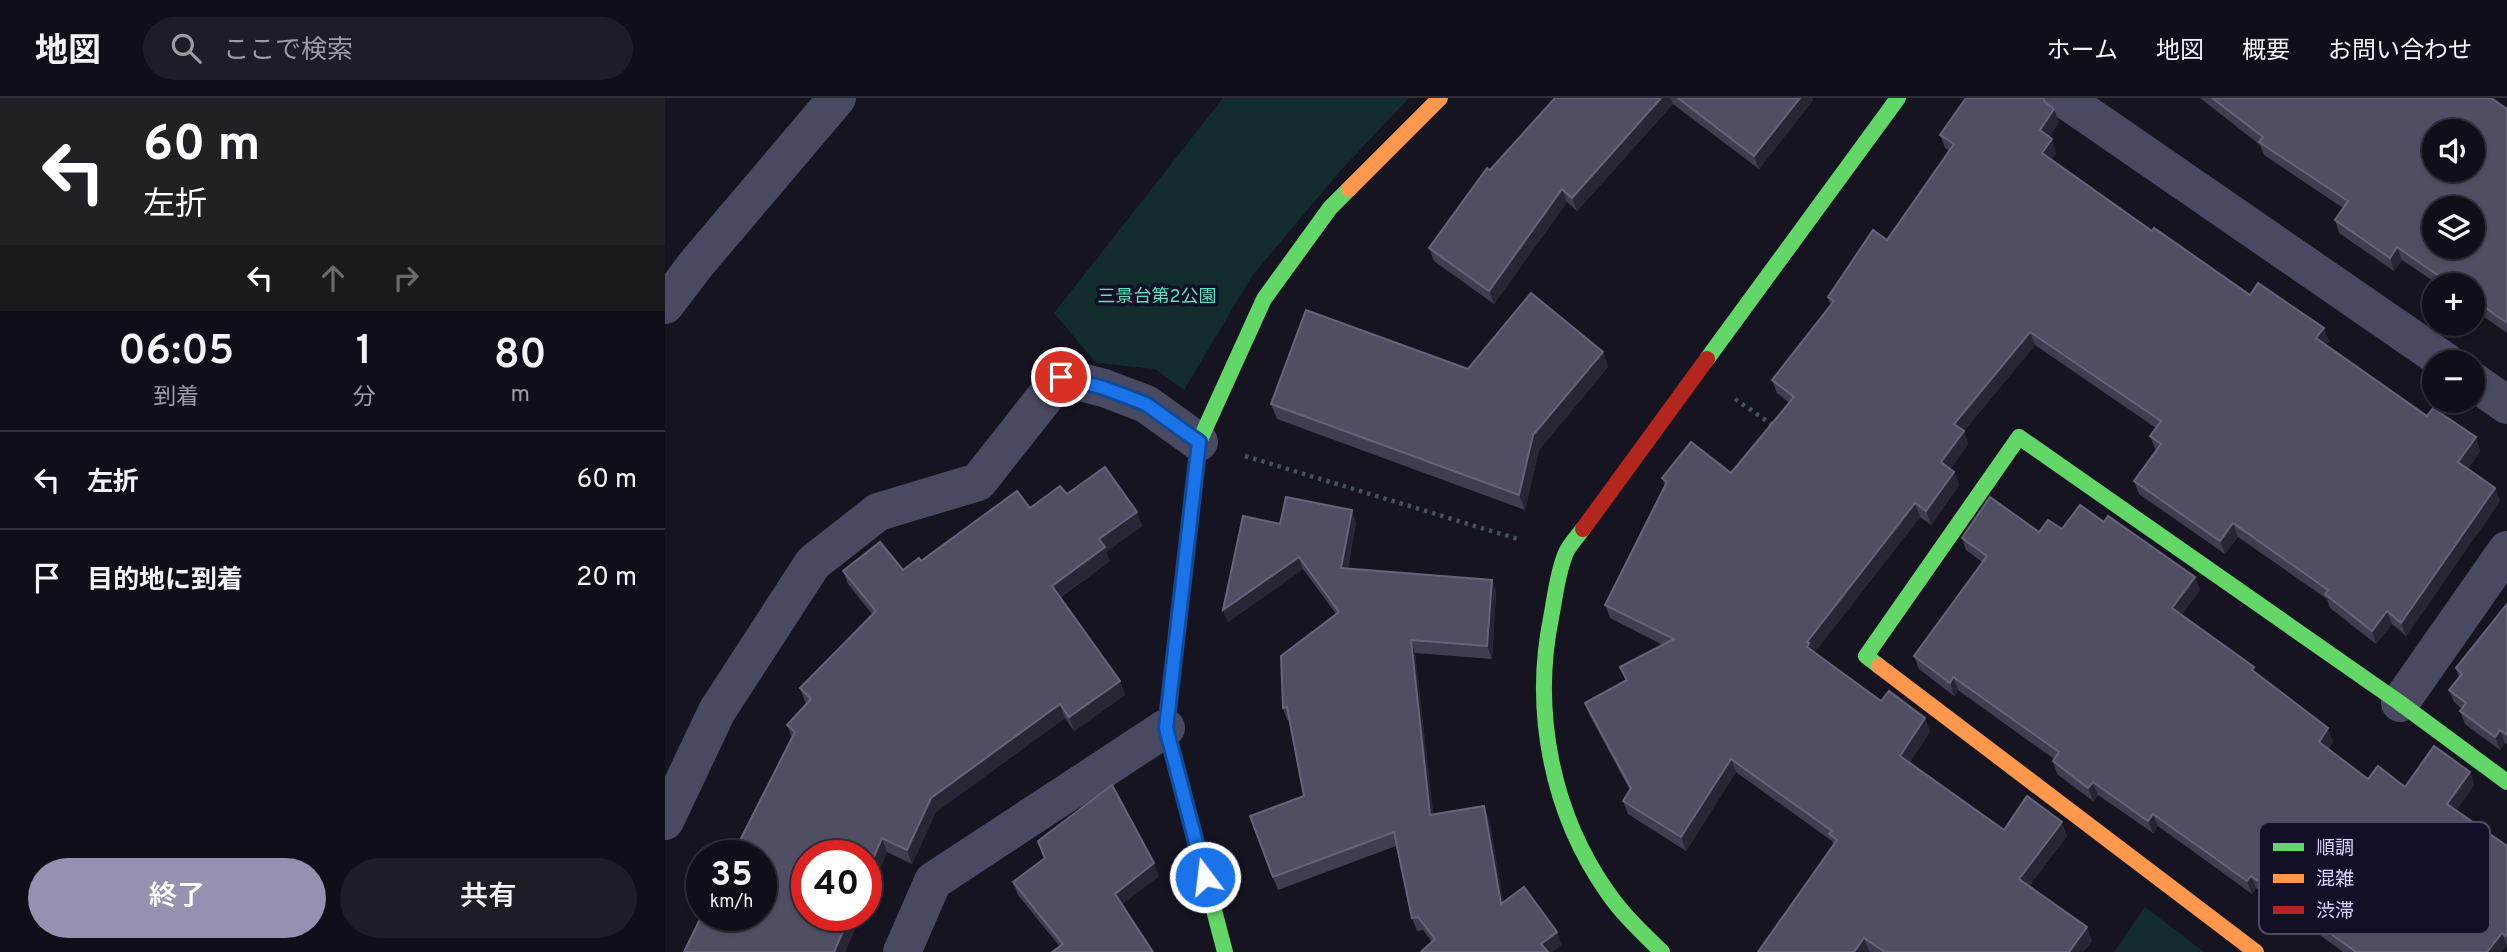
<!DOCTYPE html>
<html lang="ja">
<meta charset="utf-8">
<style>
:root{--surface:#100f19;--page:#1e1d26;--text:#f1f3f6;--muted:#9c9ca2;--line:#302f38;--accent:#9591b1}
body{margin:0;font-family:Overpass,"Noto Sans JP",sans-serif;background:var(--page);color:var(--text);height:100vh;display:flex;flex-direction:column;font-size:26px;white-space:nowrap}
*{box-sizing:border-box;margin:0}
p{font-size:23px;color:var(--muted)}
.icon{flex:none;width:38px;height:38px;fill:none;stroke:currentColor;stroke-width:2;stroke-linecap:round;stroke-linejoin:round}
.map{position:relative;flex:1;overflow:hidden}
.drawer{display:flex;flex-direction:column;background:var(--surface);width:665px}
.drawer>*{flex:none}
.banner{background:#202124;color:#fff;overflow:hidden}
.buttons{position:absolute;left:1757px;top:21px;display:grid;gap:14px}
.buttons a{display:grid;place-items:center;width:63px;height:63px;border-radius:50%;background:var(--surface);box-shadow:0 2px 5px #0004,0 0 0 2px var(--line);font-size:35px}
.speed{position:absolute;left:21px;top:742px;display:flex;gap:14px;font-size:35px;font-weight:700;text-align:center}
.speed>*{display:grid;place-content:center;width:91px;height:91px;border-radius:50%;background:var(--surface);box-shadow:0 2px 5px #0004,0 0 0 2px var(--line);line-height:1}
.speed small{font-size:18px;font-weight:400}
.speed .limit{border:10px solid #d22;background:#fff;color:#111}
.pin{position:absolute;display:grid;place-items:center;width:60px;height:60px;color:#fff;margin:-30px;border:4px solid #fff;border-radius:50%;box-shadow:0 2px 7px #0007}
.me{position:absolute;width:77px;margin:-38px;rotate:345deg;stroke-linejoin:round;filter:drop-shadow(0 0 5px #0008)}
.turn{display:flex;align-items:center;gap:24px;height:147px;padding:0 28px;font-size:32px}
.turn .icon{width:91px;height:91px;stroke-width:2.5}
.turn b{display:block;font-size:49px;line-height:60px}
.lanes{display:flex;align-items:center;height:66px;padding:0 28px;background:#0003;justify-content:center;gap:35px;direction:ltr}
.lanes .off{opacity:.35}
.eta{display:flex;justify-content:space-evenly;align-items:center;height:119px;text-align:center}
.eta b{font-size:42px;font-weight:600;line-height:49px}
.primary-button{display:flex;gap:14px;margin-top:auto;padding:14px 28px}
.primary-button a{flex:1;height:80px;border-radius:42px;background:var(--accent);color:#fff;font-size:28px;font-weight:600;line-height:80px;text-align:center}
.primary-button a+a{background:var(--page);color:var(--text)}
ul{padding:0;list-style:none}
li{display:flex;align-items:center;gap:21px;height:98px;padding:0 28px;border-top:2px solid var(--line)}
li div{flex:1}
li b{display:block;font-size:26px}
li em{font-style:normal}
header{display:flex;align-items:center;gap:42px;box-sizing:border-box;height:98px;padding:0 35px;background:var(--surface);border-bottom:2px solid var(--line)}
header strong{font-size:33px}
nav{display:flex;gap:38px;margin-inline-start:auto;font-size:24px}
.search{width:490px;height:63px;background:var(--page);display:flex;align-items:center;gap:18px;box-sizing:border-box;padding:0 24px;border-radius:38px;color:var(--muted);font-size:26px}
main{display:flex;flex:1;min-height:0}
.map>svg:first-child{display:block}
.green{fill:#132c2d}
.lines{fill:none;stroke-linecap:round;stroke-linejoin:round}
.path{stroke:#44505f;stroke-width:4.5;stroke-dasharray:3.5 5;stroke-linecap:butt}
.street{stroke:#4a4962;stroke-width:38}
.fast{stroke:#63d668;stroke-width:16}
.slow{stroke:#ff974d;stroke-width:16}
.jam{stroke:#b3261e;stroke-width:16}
.wall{fill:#403d50}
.shaded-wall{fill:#282635}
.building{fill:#504e63;stroke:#66637b;stroke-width:2;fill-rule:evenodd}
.route-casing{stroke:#114b97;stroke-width:18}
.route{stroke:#1a73e8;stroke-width:12}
.labels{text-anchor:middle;stroke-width:7;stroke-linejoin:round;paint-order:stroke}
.park-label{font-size:18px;fill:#5fe0c0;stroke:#130f26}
.key{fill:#130f26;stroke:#4e4a67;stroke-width:2}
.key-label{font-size:19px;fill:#d9d4ff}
</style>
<header>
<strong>地図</strong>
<div class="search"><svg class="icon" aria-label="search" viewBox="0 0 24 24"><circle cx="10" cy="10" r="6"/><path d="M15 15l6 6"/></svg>ここで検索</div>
<nav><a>ホーム</a><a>地図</a><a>概要</a><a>お問い合わせ</a></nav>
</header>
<main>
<section class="drawer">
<div class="banner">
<div class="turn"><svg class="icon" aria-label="left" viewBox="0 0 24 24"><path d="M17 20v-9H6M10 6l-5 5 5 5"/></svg><div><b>60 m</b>左折</div></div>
<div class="lanes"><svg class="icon" aria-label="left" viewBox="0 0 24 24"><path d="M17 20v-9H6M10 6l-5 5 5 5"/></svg><svg class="icon off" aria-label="ahead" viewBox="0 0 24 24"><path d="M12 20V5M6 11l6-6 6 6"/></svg><svg class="icon off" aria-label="right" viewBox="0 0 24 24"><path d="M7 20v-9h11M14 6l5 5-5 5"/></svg></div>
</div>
<div class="eta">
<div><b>06:05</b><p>到着</p></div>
<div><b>1</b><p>分</p></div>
<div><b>80</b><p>m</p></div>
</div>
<ul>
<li><svg class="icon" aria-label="left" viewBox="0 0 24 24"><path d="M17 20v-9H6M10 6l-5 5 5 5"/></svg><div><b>左折</b></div><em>60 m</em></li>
<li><svg class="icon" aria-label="arrive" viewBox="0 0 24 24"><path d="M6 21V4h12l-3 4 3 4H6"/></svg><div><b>目的地に到着</b></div><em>20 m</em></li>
</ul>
<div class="primary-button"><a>終了</a><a>共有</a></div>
</section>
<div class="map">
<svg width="1842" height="854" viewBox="0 0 1842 854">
<rect width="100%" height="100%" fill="#161421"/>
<!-- green -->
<g class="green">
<polygon points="558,0 744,0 676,72 587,178 519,292 490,271 431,265 389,215"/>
<polygon points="1480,809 1539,854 1449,854"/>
</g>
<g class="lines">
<!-- path -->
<g class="path">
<polyline points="1070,301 1109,328"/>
<polyline points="580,358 856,442"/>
</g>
<!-- street -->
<g class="street">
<polyline points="1398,0 1781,264"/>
<polyline points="0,207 32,165 172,0"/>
<polyline points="1808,283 1842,307"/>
<polyline points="1735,605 1842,452"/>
<polyline points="0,723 52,613 148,465 213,414 313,384 396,279 439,290 481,306 534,344"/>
<polyline points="237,854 268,783 501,630"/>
</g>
<!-- fast -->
<g class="fast">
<polyline points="1042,261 1233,0"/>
<path d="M918,431C912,439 903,448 900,457C892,477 890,500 886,520C867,614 887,716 943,795C958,817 978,835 997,854"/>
<polyline points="1214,568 1201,558 1354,339 1735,605 1842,684"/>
<polyline points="560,854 501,630 534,344 599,201 665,110 684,91"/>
</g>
<!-- slow -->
<g class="slow">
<polyline points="684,91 775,0"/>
<polyline points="1214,568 1591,854"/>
</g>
<!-- jam -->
<polyline class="jam" points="918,431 1042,261"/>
</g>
<!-- wall -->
<g class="wall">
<polygon points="890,0 1147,0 1148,2 1094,71 1008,6 912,113 902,104 829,206 769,163 764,150 825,72"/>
<polygon points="1535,0 1826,0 1842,11 1842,235 1808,211 1808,187 1774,187 1737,162 1729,173 1674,135 1670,122 1678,110 1599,57 1595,47"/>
<polygon points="1394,24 1384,39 1391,55 1386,62 1487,133 1585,197 1664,243 1661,247 1762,318 1811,339 1815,353 1803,371 1830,390 1835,403 1741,538 1727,526 1711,546 1665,510 1662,501 1573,439 1560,456 1474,396 1469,383 1491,353 1485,338 1491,330 1370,247 1299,333 1303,346 1285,371 1289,374 1294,387 1266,427 1255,419 1149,555 1216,603 1260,620 1265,634 1244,665 1339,732 1402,738 1364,788 1422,829 1427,843 1418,854 1205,854 1204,853 1203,854 1167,743 1071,674 1021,753 963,716 958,703 965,692 925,618 920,605 961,583 955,569 998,547 945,520 940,507 1000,388 997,380 1066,375 1124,305 1112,295 1107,282 1166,208 1163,199 1222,142 1284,53 1280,50 1275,37"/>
<polygon points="938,254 943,269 874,352 860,412 612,321 606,306 803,271"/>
<polygon points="440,369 472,414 477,428 441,454 445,463 396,499 455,583 460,597 409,633 400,620 271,714 247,766 222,754 201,803 201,758 142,758 142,817 196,817 180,854 19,854 37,817 96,817 96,758 67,758 127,640 122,627 142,606 140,604 135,590 207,516 183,486 178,473 215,444 238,472 254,460 256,463 352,393 365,410 395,388 402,396"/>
<polygon points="691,424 683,470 827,482 831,494 827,561 750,555 768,716 824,721 838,804 892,834 896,847 887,854 756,854 767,844 758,832 752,833 747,820 731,748 613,792 585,718 639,698 624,622 622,622 618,610 671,516 638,471 563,524 558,512 615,426"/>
<polygon points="1439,424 1530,479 1535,492 1516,517 1591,576 1668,643 1663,651 1703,681 1740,689 1805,674 1809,687 1791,712 1842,748 1842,848 1837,854 1678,854 1591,790 1587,796 1493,728 1488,735 1433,697 1428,703 1392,676 1388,663 1389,661 1293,592 1289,598 1254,571 1249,558 1317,464 1301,452 1297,440 1374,434"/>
<polygon points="1842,506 1842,646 1840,645 1835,652 1800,626 1795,613 1797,611 1789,604 1784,592 1794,580 1791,570"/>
<polygon points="373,743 494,778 395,849 353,797 348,784 379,761"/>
</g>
<!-- shaded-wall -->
<g class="shaded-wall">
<polygon points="996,0 1006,0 1008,6 912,113 907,100"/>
<polygon points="1135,0 1147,0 1148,2 1094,71 1089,58"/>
<polygon points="1389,11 1394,24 1379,46 1375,32"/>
<polygon points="1387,41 1391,55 1382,69 1377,55"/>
<polygon points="897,91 902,104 829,206 824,193"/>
<polygon points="1732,149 1737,162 1729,173 1725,160"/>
<polygon points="1659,230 1664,243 1656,254 1651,240"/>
<polygon points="1365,234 1370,247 1299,333 1303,346 1281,378 1276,364 1289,326"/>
<polygon points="938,254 943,269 874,352 860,412 854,397 868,337"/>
<polygon points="1811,339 1815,353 1798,378 1793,364"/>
<polygon points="1289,374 1294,387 1266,427 1261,413"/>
<polygon points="1830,390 1835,403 1741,538 1736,525"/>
<polygon points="1250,405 1255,419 1148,556 1142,549 1142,544"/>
<polygon points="687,412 691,424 680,483 676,470"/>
<polygon points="472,414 477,428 441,454 445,463 392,501 387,488 434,441"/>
<polygon points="1568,425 1573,439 1560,456 1555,443"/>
<polygon points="634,459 638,471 563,524 558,512"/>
<polygon points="1530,479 1535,492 1512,523 1507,510"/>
<polygon points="827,482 831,494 827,561 822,548"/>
<polygon points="1722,513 1727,526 1711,546 1707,533"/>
<polygon points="746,542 750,555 770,730 765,717"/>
<polygon points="1288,579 1293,592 1289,598 1285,585"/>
<polygon points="455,583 460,597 409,633 404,619"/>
<polygon points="395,606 400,620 271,714 247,766 242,752 266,700"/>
<polygon points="1260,620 1265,634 1240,671 1235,658"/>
<polygon points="1663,630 1668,643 1658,657 1654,644"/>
<polygon points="1835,632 1840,645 1835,652 1830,639"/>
<polygon points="1066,661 1071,674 1021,753 1016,739"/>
<polygon points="1805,674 1809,687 1787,719 1782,706"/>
<polygon points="1428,684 1433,697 1428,703 1423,690"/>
<polygon points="819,708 824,721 841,818 836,806"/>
<polygon points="1488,716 1493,728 1488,735 1483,723"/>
<polygon points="1397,724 1402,738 1359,795 1354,781"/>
<polygon points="217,740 222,754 201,803 201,777"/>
<polygon points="489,765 494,778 454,809 450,796"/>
<polygon points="1586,778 1591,790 1587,796 1582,783"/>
<polygon points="185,817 196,817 180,854 169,854"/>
<polygon points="1422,829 1427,843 1418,854 1404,854"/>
<polygon points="892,834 896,847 887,854 878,854 876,846"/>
<polygon points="1837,835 1842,848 1837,854 1822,854"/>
<polygon points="1199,840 1204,853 1203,854 1189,854"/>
</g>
<!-- building -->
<g class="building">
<polygon points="890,0 996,0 907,100 897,91 824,193 764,150 822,70 825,72"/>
<polygon points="1013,0 1135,0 1089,58"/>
<polygon points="1301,0 1378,0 1380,4 1389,11 1375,32 1387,41 1377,55 1487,133 1489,130 1585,197 1593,185 1659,230 1651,240 1762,318 1768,310 1811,339 1793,364 1830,390 1736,525 1722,513 1707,533 1660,496 1663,492 1568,425 1555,443 1469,383 1496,346 1485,338 1496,323 1365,234 1289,326 1299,333 1276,364 1289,374 1261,413 1250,405 1142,544 1144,545 1142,549 1216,603 1224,593 1260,620 1235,658 1339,732 1362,698 1397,724 1354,781 1422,829 1404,854 1220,854 1199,840 1189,854 1093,854 1172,742 1164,736 1167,733 1066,661 1016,739 958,703 966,690 920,605 962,582 955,569 1009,541 940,507 1002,384 997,380 1026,344 1066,375 1129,299 1107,282 1169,203 1163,199 1208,132 1222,142 1289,46 1275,37"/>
<path d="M1547,0H1826L1842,11V225L1808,201V187H1787L1732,149L1725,160L1670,122L1683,103L1594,44L1598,39ZM1769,33H1808V72H1769ZM1769,110H1808V149H1769Z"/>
<polygon points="866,195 938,254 868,337 854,397 606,306 641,212 803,271"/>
<polygon points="440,369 472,414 434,441 440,449 387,488 455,583 404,619 395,606 266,700 242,752 217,740 201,777 201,758 142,758 142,817 185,817 169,854 19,854 37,817 96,817 96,758 67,758 130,634 122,627 146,601 135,590 211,513 178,473 215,444 238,472 254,460 256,463 352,393 365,410 395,388 402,396"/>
<polygon points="621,399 687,412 676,470 827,482 822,548 746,542 765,717 819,708 836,806 859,789 892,834 876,846 883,854 756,854 770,841 753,819 747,820 729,734 608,779 585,718 639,698 622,609 618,610 616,558 674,514 634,459 558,512 578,418 615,426"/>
<polygon points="1325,399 1374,434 1383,422 1397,431 1415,407 1439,424 1443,418 1530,479 1507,510 1589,569 1587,572 1663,630 1654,644 1703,681 1713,668 1740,689 1769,648 1805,674 1782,706 1842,748 1842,835 1840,838 1837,835 1822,854 1691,854 1586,778 1582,783 1488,716 1483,723 1428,684 1423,690 1388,663 1394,654 1288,579 1285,585 1249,558 1322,458 1297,440"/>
<polygon points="1842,506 1842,637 1835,632 1830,639 1795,613 1801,605 1784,592 1797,576 1791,570"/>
<polygon points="447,687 489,765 450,796 488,854 387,854 398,846 348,784 380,760 373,743"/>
</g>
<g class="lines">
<defs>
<polyline id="route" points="396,279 439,290 481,306 534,344 501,630 540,779"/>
</defs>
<!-- route casing -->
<use href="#route" class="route-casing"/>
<!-- route -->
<use href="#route" class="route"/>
</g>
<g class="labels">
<!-- park labels -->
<g class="park-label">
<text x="492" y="204">三景台第2公園</text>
</g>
</g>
<!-- legend -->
<rect x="1594" y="724" width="231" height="112" rx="10" class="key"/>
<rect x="1608" y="745" width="31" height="8" fill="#63d668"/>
<rect x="1608" y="776" width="31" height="9" fill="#ff974d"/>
<rect x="1608" y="808" width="31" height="8" fill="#b3261e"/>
<g class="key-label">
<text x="1651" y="756">順調</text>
<text x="1651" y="787">混雑</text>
<text x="1651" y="819">渋滞</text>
</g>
</svg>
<div class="buttons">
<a><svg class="icon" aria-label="sound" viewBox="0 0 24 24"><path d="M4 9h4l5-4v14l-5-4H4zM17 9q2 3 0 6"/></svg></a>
<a><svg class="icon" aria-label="layers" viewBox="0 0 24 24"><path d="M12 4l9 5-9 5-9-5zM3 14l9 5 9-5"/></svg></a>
<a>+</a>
<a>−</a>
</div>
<div class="speed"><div>35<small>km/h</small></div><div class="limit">40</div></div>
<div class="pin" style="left:396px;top:279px;background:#d93025"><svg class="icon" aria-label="arrive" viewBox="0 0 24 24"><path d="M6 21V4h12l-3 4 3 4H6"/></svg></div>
<svg class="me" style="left:540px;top:779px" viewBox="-20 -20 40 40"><circle r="17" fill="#1a73e8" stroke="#fff" stroke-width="3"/><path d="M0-11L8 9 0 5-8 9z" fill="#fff"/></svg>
</div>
</main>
